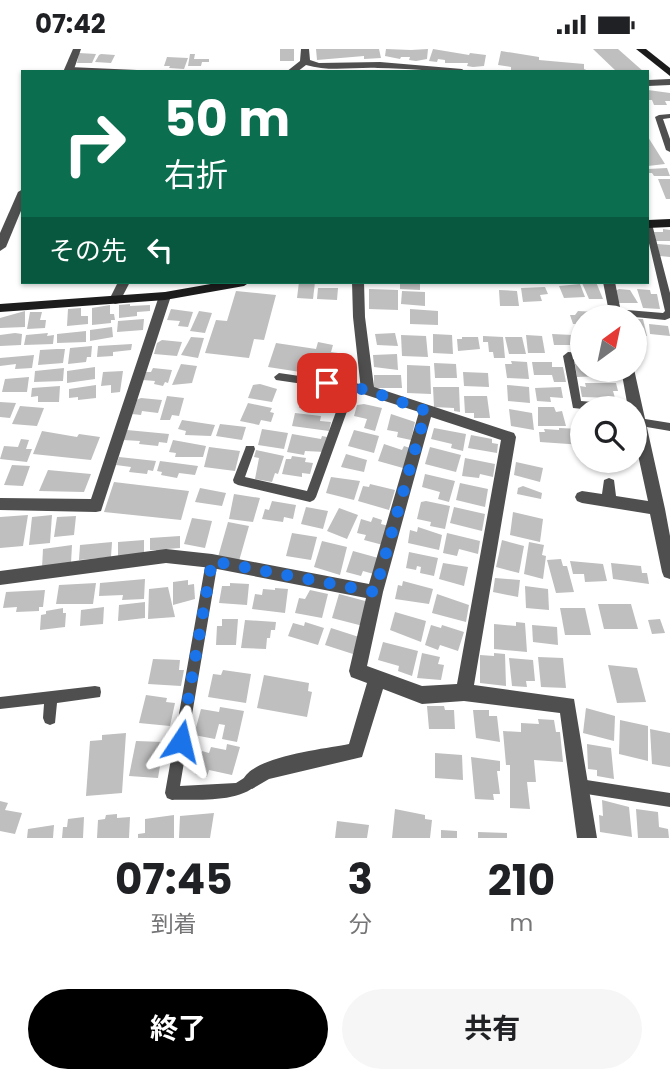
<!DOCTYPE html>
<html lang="ja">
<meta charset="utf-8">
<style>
:root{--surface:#fff;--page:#f6f6f6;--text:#202124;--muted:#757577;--accent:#000}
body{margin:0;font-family:Poppins,"Noto Sans JP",sans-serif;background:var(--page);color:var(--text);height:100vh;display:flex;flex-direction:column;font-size:26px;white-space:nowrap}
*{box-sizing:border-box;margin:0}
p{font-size:23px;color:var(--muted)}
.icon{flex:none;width:38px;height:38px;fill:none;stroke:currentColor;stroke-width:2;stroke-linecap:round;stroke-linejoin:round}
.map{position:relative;height:789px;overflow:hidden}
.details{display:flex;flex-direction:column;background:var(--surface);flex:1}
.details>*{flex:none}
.hud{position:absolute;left:21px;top:21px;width:628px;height:214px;border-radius:0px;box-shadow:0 2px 5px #0004;background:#0b6e4f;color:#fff;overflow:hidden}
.needle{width:46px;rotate:33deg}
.fabs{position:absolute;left:570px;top:256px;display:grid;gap:14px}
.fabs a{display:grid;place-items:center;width:77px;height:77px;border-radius:50%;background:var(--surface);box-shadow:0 2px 5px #0004;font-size:35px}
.pin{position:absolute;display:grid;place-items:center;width:60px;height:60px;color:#fff;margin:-30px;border-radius:14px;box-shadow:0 4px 10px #0006}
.me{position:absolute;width:77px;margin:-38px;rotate:10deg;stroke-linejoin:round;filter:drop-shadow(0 0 5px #0008)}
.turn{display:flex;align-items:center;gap:24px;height:147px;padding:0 28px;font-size:32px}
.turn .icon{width:91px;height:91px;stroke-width:2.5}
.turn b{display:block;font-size:49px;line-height:60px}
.then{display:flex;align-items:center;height:66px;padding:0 28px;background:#0003;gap:14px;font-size:26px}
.eta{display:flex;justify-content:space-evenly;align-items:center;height:119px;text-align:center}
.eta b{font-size:42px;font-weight:700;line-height:49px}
.cta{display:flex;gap:14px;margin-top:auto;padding:14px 28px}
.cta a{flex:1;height:80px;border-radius:42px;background:var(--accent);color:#fff;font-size:28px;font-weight:700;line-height:80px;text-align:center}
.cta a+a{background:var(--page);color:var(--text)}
.status{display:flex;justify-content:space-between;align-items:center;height:49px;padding:0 35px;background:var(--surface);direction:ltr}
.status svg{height:19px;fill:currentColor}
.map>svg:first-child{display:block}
.building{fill:#bfbfbf}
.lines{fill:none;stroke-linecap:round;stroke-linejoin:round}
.lane{fill:#4f4f4f;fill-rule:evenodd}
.street{fill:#4f4f4f;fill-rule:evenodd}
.secondary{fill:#1c1c1c;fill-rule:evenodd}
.route{stroke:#1a73e8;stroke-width:12;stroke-dasharray:0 21.6}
</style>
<div class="status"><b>07:42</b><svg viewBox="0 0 49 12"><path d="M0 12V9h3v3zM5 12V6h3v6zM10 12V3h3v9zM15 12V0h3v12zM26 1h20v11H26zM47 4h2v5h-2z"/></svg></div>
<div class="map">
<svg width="670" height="789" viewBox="0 0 670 789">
<rect width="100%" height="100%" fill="#fff"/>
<!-- building -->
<g class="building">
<rect x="280" y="0" width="14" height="12"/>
<polygon points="316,0 379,0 381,9 364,10 364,7 317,11"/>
<polygon points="386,0 411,1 428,0 427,10 416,12 409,11 410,8 401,8 400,10 385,7"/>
<polygon points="433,0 469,6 470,4 486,6 484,17 473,18 467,17 468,14 445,14 445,11 438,10 437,13 429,12"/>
<polygon points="593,0 618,0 644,23 617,23"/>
<polygon points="501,2 539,8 539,11 584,15 584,20 591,23 511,21 511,18 498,16"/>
<polygon points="79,4 96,5 92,14 77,14"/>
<polygon points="190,5 195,5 194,10 209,10 209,13 202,13 201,17 188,17"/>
<polygon points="99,6 101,5 115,6 111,14 95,13"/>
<polygon points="167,8 188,9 184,20 169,19 170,17 164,17"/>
<polygon points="648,41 670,44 670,52 665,52 667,56 654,56 652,51 648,51"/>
<polygon points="648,88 665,115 648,117"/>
<polygon points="667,119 670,127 654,127 652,124 648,124 648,120"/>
<polygon points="658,130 670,130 670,150 666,150"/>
<polygon points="663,180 670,181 670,192 656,192 654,183 663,183"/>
<polygon points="657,195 670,196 670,208 660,207"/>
<polygon points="299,233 315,233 313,250 297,249"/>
<polygon points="400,233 420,233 420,241 400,240"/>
<polygon points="596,233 603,250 589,250 582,234"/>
<polygon points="580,235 585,248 564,249 559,237"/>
<polygon points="545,238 548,245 540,246 542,252 523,253 521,239"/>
<polygon points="318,239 338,239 337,251 317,250"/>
<polygon points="369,240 398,241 398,261 369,260"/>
<polygon points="619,240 630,241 638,254 618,254 615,242"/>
<polygon points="637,240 650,241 651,245 657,245 660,260 643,259"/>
<polygon points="499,241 517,242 519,257 500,257"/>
<polygon points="236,242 276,246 264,291 254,290 249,309 205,304 216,271 227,272"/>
<polygon points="402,242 425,243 425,257 401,255"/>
<polygon points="130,255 130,257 150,256 150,262 137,263 137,267 119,269 119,256"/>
<polygon points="110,256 110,265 114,265 115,271 111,271 111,274 92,276 92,259"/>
<polygon points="81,259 81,267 88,267 88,275 67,277 68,260"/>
<polygon points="171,260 193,263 188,278 178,277 180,272 167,271"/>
<polygon points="410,260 438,262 438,276 410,275"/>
<polygon points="25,262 25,278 0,279 0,269"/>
<polygon points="199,262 212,264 205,284 190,282"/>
<polygon points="578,262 597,263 599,268 583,268 583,275 573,275 570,266 575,266"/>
<polygon points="30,263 42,263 40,271 46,271 45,279 27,280"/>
<polygon points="144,270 143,281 117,283 118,272"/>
<polygon points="635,270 643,270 647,287 635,286"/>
<polygon points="649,275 668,277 670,287 650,285"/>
<polygon points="112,278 113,288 90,292 90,281"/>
<polygon points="86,282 86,293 57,294 57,285"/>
<polygon points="15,284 22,285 21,296 0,297 0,286"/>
<polygon points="48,284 47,287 54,286 53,295 24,296 26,286"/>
<polygon points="395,284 398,297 377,296 375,285"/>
<polygon points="433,285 452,286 453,305 433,304"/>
<polygon points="552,285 573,286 575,296 554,296"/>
<polygon points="401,286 426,287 428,308 402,307"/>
<polygon points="526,286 542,287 545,304 528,304"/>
<polygon points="483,287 503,288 505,309 494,309 493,303 489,303 488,293 483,293"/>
<polygon points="191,288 204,289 198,309 181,306"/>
<polygon points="462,288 478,288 480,300 458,302 457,290 462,290"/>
<polygon points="505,288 522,288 526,305 509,305"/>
<polygon points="162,291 182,293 177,307 154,305 157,294"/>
<polygon points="318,293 333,296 331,303 345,305 339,329 268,318 276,294 316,300"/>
<polygon points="132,295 131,301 113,303 113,307 97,308 98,297"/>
<polygon points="92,297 91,308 87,308 86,313 68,315 70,299"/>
<polygon points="57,300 65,300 63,314 38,316 40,301"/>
<polygon points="397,305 398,321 374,318 373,306"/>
<polygon points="34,306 32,319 15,320 16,315 0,317 0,309"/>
<polygon points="511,312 527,313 529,330 507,329 505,315 512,315"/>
<polygon points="532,313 552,313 552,318 563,318 566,333 554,333 552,326 534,326"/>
<polygon points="434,314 456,315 457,329 435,329"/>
<polygon points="181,315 197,317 192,334 172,336"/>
<polygon points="575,315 583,315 583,320 614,320 616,332 605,331 604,327 577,328"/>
<polygon points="407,316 430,317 431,345 407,344"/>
<polygon points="95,318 95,330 67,334 67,322"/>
<polygon points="64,319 63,332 34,333 35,322"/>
<polygon points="153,319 172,321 168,334 165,333 163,337 154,335 155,332 143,331 146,323 151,323"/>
<polygon points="123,322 120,343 111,344 111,336 101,337 103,323"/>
<polygon points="463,323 488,324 489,338 464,337"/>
<polygon points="374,326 401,326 402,339 374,339"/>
<polygon points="29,328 27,343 2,343 5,330"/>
<polygon points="585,334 616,334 618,342 613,342 615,349 582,348 580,337 586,338"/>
<polygon points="260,335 277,340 272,353 248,349 253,336"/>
<polygon points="96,336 96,349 78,351 78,348 69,349 69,340"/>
<polygon points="507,336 529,338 530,354 508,352"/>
<polygon points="60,337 59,353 38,353 38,347 31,348 32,339"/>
<polygon points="433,338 459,338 460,363 454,362 454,359 434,358"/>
<polygon points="561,338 563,349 550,348 551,353 537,352 535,339"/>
<polygon points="313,344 334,347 330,361 299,359 303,346 312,348"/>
<polygon points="167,347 184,349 179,367 172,366 170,371 160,371"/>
<polygon points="464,347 487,347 490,369 474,369 474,364 465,364"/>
<polygon points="141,349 162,351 158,364 142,362 141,366 132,365 136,351"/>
<polygon points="0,353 16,354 10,369 0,368"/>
<polygon points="248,354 272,359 270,363 274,364 271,373 261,371 259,376 240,372"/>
<polygon points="364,355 382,359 375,382 364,379 367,370 354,367 357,356"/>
<polygon points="20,357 44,359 37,377 12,375"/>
<polygon points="538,358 554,358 556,363 562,362 566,377 538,377"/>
<polygon points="509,360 532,364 534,381 511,377"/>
<polygon points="295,364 321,367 320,372 331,373 329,382 292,377"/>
<polygon points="391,365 415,373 411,391 397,388 398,383 387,381"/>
<polygon points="182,371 215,376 211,387 185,386 186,382 178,380"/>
<polygon points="220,375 246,378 242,391 216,387"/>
<polygon points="434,379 466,385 463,402 451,399 452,395 431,390"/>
<polygon points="559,379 582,380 583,396 540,393 539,383 545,383 544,380 559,381"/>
<polygon points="262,380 288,384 284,400 258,396"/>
<polygon points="127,381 169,385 167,394 159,393 158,397 139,395 140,392 123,391"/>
<polygon points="354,381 379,387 374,404 348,397"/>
<polygon points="42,382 77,388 79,385 100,388 91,411 33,405"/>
<polygon points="292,385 321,390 322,387 327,388 325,403 305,402 304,406 287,403"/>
<polygon points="471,386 492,390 492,394 498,395 497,404 468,399"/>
<polygon points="21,390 29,391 26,400 32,400 27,413 0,410 4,397 18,398"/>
<polygon points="173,391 206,397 203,408 175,408 176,404 169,403"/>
<polygon points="384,395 402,401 404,397 410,399 403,419 378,412"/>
<polygon points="209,398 240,402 235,422 204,418"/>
<polygon points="430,398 461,406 456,423 425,415"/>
<polygon points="256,401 284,407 278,425 275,424 272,433 255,430 259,409 254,408"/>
<polygon points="346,405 367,411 364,423 341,418"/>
<polygon points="292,407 306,409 305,413 313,414 310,425 302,424 302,428 282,425 286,410 291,410"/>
<polygon points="119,408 156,412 153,422 148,421 147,425 129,423 131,418 116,416"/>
<polygon points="465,409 495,415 493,428 480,425 479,429 462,427"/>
<polygon points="160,412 198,417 195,426 179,424 177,429 161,426 162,423 157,422"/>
<polygon points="516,413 543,419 540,433 514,426"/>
<polygon points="12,416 30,417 23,437 4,436"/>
<polygon points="48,421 91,425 84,443 39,442"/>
<polygon points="425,425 455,432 449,453 438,450 440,443 422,438"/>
<polygon points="331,428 360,432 354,451 326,444"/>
<polygon points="114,433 189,442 181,471 104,463"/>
<polygon points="460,434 488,440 485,458 456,451"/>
<polygon points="370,435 395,441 389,461 358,452 363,437 369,438"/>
<polygon points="523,437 542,444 541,450 517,445 518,439"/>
<polygon points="200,439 226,444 222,457 195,453"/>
<polygon points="234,445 260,449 253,473 229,470"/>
<polygon points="272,452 296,456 293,470 284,468 283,473 262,470 265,460 269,461"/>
<polygon points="426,452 450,457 445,480 430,477 431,473 417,470 421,453"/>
<polygon points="306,458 328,462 323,480 301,475"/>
<polygon points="454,458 485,465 482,482 450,474"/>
<polygon points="339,459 358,466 347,490 327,482"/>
<polygon points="513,463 543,470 540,493 510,486"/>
<polygon points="28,466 23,497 0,499 0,468"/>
<polygon points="52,466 50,494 29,496 32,468"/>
<polygon points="76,467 74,486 54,488 57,468"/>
<polygon points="373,468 382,471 381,475 389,477 383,496 364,491 366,486 357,484 361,470 371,473"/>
<polygon points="192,469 212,472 205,499 184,495"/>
<polygon points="228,473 249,477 239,512 218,508"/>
<polygon points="418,478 442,486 439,501 408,494 410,481 417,483"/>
<polygon points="292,484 317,488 311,511 286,507"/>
<polygon points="447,484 480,492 478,505 459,500 457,507 443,504"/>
<polygon points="180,487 180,499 167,500 166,504 156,505 156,501 150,501 150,489"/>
<polygon points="144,491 144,505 118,508 118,493"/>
<polygon points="502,491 524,497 519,524 496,518"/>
<polygon points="322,492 347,498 340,526 314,518"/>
<polygon points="112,493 111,508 79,511 80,496"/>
<polygon points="529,493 544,496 542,506 546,507 543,530 524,525"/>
<polygon points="72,496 71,514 42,519 43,500"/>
<polygon points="353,502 382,510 377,526 363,522 361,527 346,523"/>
<polygon points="409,503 438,509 434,527 420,524 421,518 417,517 416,521 406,519"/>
<polygon points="561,510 563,517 567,517 574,543 556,544 547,511"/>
<polygon points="570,512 603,515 607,532 585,533 584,525 573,525"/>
<polygon points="443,514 468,518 464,537 439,530"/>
<polygon points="611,514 641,517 642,524 647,524 649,535 613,530"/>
<polygon points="495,529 520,531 518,548 493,543"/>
<polygon points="145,530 144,550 122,551 123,546 99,547 100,534"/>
<polygon points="188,531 188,536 194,535 195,550 173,556 173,533"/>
<polygon points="403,532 433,540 429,555 395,550 398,536 402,537"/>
<polygon points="96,534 93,555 56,555 59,536"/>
<polygon points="230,534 249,535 247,556 219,554 222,537 230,537"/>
<polygon points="525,537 548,540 549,561 526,559"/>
<polygon points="168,538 175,568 148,570 149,540"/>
<polygon points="275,539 288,540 285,564 252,560 255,545 262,546 263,540 275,541"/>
<polygon points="45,541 43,558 39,558 39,562 16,563 17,558 3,559 6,543"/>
<polygon points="310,541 328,545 322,569 295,564 299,549 305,550"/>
<polygon points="339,545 369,553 363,577 332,569"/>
<polygon points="437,545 469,556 466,573 432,564"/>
<polygon points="145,553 145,569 118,572 119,556"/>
<polygon points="598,555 631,555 638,580 604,580"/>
<polygon points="104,558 103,575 80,577 81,561"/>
<polygon points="63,559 63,564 66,564 65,578 40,581 41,566 46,565 46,562"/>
<polygon points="560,559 585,559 591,586 565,586"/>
<polygon points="395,563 426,572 421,593 390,581"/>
<polygon points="222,570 238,570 236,596 216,596 217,577 222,577"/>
<polygon points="660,570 665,584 652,585 648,571"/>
<polygon points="245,571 276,573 275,581 271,581 270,589 267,589 266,600 241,599"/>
<polygon points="305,573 324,579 318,596 288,587 293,574 304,577"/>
<polygon points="516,573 525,574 527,603 494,600 494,575 516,577"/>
<polygon points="431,576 441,579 442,576 464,583 458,602 440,596 438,601 425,596"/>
<polygon points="532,576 557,578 558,596 533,593"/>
<polygon points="331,579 359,588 353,605 325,596"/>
<polygon points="383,593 418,602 412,627 398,622 399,617 378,611"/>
<polygon points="422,604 440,608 438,615 444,616 441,631 417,629"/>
<polygon points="494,604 505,605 506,637 480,634 480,606 494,607"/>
<polygon points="538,608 563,609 566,639 541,638"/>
<polygon points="509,609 533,611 535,632 526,632 527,638 512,637"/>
<polygon points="153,610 180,611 179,621 184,621 181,637 148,635"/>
<polygon points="608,616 637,619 646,653 617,654"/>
<polygon points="223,621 251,625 246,654 208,648 213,625 221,626"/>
<polygon points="264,626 309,634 308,642 312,643 307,668 257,659"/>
<polygon points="146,646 167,649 166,653 175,654 170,677 139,674"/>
<polygon points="427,657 444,657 445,661 454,661 455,680 429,680"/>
<polygon points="220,658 244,662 237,693 222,690 225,676 219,675 215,690 194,686 201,660 219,663"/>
<polygon points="586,659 615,667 614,692 583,684"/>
<polygon points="473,661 489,661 489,667 497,667 500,693 476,689"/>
<polygon points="538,670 554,671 556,683 560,683 563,713 534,711 536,733 527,733 530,760 510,759 510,716 506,716 503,682 521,683 521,674 539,675"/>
<polygon points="620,671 648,677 648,712 619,705"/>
<polygon points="650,680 670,684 670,718 652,715"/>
<polygon points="126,684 122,744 86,747 90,692 102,691 102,686"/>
<polygon points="136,692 164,693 158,729 129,727"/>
<polygon points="227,695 240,698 232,726 209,721 207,728 195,725 202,702 209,704 211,698 226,701"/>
<polygon points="587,695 611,699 614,730 597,727 597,721 588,720"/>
<polygon points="435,704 462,706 463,731 435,729"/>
<polygon points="471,708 500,712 500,722 497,722 500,745 493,745 494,751 475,750"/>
<polygon points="602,751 629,758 632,788 600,783 599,766 603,767"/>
<polygon points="0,752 8,754 5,761 22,764 15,785 0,782"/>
<polygon points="395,760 425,766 425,770 432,771 430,789 392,789"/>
<polygon points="636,760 658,763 659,778 668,780 669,789 638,789"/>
<polygon points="214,764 210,789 179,789 180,767"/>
<polygon points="117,765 117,769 130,768 129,789 97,789 98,771 105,770 106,766"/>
<polygon points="174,766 174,789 138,789 138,785 145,784 145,770"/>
<polygon points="84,768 83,789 62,789 63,778 67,778 68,770"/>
<polygon points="337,772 369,776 367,789 335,789"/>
<polygon points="54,776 53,789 27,789 28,780"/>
<polygon points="441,781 457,782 457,789 441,789"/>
<polygon points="478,783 507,784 507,789 478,789"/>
</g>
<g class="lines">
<!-- lane -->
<g class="lane">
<polygon points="69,18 137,21 140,23 67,21 67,19"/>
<polygon points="670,65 670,69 663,70 670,90 670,103 666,101 655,68 659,66"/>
<polygon points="648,172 652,175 670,244 670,269 665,271 615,266 610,263 615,260 663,264 665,262 648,190"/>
<polygon points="568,303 583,304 583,312 574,311 581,352 617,355 622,359 583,359 583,360 573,359 563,307"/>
<polygon points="279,324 348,334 351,333 372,338 373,341 368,345 354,343 316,448 314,451 310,453 238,436 234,434 233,431 245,400 246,397 254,397 255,400 245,428 307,442 344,341 276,331 274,328"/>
<polygon points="639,369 670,374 670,382 635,376 635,370"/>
<path d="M212,507L216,508L218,512L180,737L236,734L252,724L257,726L259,731C247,755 196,750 172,751L167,749L165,744L206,512L208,508Z"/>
<polygon points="95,637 100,638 101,643 100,648 57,654 55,674 50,676 45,674 43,669 44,655 0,660 0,648"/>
<polygon points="580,730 670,744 670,758 580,744 575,742 573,737 575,732"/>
</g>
<!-- street -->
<g class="street">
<polygon points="73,0 81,0 73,23 63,23"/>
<path d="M301,0H309L310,11L319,14L380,13L462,20L466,23C437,23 407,19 378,19C354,18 329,23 306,16L297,23H286L300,12Z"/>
<polygon points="670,30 670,36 648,37 648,31"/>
<polygon points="23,140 23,157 6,198 0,202 0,184 18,143"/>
<polygon points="118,233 130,233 119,254 115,255 109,251"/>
<path d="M352,233H364L365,268L374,338L514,384L516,388L474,636L574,650L597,789H577L560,664L464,652L422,655L383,640L362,708L269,730L252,740L246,737L243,731C253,707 325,700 349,695L367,634L351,628L349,622L366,549L212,519L166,514L0,536V522L166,500L212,505L369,535L419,363L363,345L361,341L353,268ZM431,368L501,391L457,635L422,637L367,617L383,543Z"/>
<polygon points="603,233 615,233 622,268 610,268"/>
<polygon points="165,243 171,247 101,462 96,463 0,461 0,449 91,450 159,247"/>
<polygon points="621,320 634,320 665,460 670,487 670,530 664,528 662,523 650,465 582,454 577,452 575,448 577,444 582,442 602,445 604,431 609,429 614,431 616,447 648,452 635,392 635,359 628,359"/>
</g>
<!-- secondary -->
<g class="secondary">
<polygon points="636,0 646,0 670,19 670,27"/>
<polygon points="670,170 670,178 648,179 648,171"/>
<polygon points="222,233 250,233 244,237 165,251 0,263 0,255 165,243"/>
</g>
</g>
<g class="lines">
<!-- route -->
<polyline class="route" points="181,692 212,512 375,543 426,362 368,341 327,334"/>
</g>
</svg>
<div class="fabs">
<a><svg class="needle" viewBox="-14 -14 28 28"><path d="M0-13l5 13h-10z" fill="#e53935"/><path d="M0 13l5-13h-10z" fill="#757577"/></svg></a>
<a><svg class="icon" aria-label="search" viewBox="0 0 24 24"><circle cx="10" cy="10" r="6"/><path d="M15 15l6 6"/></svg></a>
</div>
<div class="pin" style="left:327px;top:334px;background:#d93025"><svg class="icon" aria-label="arrive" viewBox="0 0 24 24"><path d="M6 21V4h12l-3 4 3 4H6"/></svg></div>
<svg class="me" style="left:181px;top:692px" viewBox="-20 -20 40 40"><path d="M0-17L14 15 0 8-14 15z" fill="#1a73e8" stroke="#fff" stroke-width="4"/></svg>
<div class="hud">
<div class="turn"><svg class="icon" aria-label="right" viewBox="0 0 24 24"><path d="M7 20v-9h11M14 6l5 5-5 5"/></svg><div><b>50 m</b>右折</div></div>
<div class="then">その先<svg class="icon" aria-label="left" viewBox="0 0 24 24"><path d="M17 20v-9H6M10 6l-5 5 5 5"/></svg></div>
</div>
</div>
<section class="details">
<div class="eta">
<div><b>07:45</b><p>到着</p></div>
<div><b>3</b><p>分</p></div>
<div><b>210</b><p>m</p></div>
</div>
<div class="cta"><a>終了</a><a>共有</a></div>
</section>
